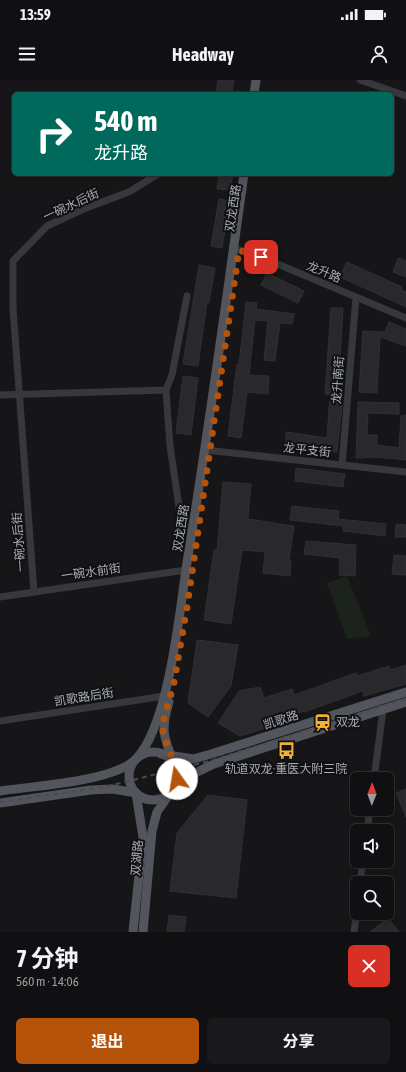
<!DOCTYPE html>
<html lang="zh">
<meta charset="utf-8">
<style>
:root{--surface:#101012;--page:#19191b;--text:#f1f3f6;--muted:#9c9d9f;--line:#303032;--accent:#b45309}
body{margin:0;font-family:"Asap Condensed","Noto Sans SC",sans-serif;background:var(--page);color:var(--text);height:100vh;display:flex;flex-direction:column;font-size:15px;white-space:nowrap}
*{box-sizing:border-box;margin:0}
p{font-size:13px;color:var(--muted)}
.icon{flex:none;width:22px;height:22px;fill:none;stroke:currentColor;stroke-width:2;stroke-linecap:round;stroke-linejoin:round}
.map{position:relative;height:852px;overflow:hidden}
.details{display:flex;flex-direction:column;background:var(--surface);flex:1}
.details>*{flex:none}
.banner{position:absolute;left:12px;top:12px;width:382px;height:84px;border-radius:6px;box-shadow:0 2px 6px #0003,0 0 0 1px var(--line);background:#00695c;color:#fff;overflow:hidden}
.needle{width:26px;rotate:1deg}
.tools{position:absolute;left:350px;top:692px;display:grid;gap:8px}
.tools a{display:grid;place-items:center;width:44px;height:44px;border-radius:6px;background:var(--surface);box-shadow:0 2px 6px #0003,0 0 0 1px var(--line);font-size:20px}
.pin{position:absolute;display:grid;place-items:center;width:34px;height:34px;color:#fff;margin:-17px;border-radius:8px;box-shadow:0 2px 6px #0006}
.me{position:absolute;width:44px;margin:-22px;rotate:347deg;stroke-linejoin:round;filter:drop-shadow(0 0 3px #0008)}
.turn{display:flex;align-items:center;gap:14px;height:84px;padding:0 16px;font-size:18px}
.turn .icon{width:52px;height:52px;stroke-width:2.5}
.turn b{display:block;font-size:28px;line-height:34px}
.round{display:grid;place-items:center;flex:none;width:42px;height:42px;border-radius:6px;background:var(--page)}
.head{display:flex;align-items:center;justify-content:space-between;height:68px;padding:0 16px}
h1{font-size:24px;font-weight:700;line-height:30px}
.button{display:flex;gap:8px;margin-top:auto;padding:8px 16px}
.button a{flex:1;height:46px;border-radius:6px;background:var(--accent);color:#fff;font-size:16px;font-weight:700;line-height:46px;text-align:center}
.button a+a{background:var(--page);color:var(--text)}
.status{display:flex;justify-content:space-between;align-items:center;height:28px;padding:0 20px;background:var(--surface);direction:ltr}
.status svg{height:11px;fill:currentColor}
header{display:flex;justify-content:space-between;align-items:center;height:52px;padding:0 16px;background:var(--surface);font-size:18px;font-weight:700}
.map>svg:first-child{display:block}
.green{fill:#1c231d}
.building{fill:#29292c;stroke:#303034}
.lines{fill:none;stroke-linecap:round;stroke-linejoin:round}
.minor{stroke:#37383d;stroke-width:7}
.major{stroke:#53555c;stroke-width:9}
.rail{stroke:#4a4c52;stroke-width:2;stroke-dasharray:5 4;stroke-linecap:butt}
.route{stroke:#b45309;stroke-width:7;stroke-dasharray:0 12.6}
.labels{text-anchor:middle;stroke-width:4;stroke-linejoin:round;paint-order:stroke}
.street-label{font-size:12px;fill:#a8adb8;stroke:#111113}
.poi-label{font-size:12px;fill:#a8adb8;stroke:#111113;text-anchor:start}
</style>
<div class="status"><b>13:59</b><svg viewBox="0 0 49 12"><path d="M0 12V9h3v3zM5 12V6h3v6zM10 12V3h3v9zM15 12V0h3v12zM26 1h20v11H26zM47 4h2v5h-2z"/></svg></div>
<header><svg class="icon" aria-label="menu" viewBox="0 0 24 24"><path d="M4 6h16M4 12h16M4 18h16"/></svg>Headway<svg class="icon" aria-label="person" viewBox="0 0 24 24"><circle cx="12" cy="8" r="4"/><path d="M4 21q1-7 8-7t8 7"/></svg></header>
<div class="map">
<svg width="406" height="852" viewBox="0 0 406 852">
<rect width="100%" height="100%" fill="#161618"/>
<!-- green -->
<polygon class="green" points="347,496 371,556 347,559 327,503"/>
<!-- building -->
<g class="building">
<polygon points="218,0 234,0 232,14 216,14"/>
<polygon points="219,94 233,94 230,110 217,109"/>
<polygon points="219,119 230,121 222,168 211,166"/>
<polygon points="398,178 406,181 406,197 393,192"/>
<polygon points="347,182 402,207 401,210 406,212 406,227 340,197"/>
<polygon points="199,185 215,188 209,223 207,222 198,286 183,284"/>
<polygon points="267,193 304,211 298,223 261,205"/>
<polygon points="246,222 257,223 256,229 294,234 292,244 280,243 275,281 264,280 268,241 255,240 249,295 269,296 268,314 247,312 241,358 228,356 237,284 239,285"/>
<polygon points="331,228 343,228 337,324 342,325 337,372 286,366 286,352 327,358 330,315 325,314"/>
<polygon points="389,242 406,249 406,266 380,257 377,313 359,312 363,251 385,252"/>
<polygon points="183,296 198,298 191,355 176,353"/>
<polygon points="358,322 399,323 399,334 368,333 367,355 377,355 377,365 399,368 401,336 406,335 406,380 376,377 356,378"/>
<polygon points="296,388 345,394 343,407 295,401"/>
<polygon points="223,402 251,404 248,439 294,446 289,480 291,481 290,496 263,493 265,472 242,470 231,544 204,540 214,470 217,470"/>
<polygon points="292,426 339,431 338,439 386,444 385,456 343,451 343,446 290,440"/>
<polygon points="396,444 406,445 406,457 395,457"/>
<polygon points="306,461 356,465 355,496 339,495 340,478 304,474"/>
<polygon points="394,475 406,476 406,495 392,494"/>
<polygon points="197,560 238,565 231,606 208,637 188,623"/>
<polygon points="406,585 406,604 364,616 363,611 304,632 304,631 272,642 273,646 240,656 218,643 239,611 260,607 264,618 292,609 294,615 356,593 357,596 389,586 390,590"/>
<polygon points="406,709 406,737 396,713"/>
<polygon points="208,715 247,720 236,818 170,811 177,753"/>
<polygon points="169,835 186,837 184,852 167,852"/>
<polygon points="388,838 399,852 370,852"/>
</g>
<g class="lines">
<!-- minor -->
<g class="minor">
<polyline points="360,0 406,16"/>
<polyline points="233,168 261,177 406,238"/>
<polyline points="187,216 172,295 166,310 170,366 181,440 192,455"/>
<polyline points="0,315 166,310"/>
<polyline points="205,370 406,392"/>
<polyline points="342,385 356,217"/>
<polyline points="34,512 13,228 13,181 47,146 86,128 129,112 158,94"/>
<polyline points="0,517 186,490"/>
<polyline points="0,641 171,615"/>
<polyline points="374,699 383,630"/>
<polyline points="367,751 370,729"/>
<polyline points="360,803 363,781"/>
<polyline points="354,852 357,829"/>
</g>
<!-- major -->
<g class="major">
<polyline points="254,14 256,0"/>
<path d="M169,622C160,651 164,658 175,686"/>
<circle cx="153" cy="696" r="24"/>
<polyline points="161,674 193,679 211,674 406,612"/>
<path d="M0,711C32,706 114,702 136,679C170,644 180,526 188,476C209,349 226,221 244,94"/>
<polyline points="0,723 91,710 113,709 136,713"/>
<polyline points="133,852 143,757 136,713"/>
<polyline points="143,852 152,751 157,732 171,712 189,696 214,684 406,622"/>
</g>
<!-- rail -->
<polyline class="rail" points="0,722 109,706 213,680 406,619"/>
</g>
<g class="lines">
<!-- route -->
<polyline class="route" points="177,699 177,692 164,656 162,646 174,602 187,527 239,170 261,177"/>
</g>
<!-- icons -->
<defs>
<symbol id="station-bare" viewBox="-9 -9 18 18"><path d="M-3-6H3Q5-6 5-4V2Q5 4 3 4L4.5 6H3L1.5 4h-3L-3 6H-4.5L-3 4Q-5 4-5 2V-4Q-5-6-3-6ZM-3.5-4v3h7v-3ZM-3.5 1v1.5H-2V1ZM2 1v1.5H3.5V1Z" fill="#f2b134" stroke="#111113" stroke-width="2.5" paint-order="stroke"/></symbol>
<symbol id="bus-bare" viewBox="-9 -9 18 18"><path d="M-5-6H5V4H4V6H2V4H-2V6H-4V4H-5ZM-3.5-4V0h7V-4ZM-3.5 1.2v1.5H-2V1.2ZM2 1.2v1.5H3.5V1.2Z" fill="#f2b134" stroke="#111113" stroke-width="2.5" paint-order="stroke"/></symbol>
</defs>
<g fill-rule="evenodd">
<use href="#station-bare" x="310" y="630" width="25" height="25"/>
<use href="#bus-bare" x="274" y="658" width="25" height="25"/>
</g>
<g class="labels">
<!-- street labels -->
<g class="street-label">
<text transform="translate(71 125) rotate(-25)" y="4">一碗水后街</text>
<text transform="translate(233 128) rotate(-82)" y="4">双龙西路</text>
<text transform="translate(324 192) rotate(23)" y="4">龙升路</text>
<text transform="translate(338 300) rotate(-86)" y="4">龙升南街</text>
<text transform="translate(307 370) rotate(6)" y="4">龙平支街</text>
<text transform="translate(181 448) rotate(-81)" y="4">双龙西路</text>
<text transform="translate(19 462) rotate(-94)" y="4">一碗水后街</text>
<text transform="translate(91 492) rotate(-8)" y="4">一碗水前街</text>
<text transform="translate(84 617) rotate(-9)" y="4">凯歌路后街</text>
<text transform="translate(281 640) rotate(-18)" y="4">凯歌路</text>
<text transform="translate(137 778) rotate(-85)" y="4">双湖路</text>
</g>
<!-- poi labels -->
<g class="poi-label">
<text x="336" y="646">双龙</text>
<text x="286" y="693" text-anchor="middle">轨道双龙·重医大附三院</text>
</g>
</g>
</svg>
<div class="tools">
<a><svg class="needle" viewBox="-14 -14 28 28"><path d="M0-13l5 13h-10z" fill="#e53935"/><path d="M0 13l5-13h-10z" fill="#9c9d9f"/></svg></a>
<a><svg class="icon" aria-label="sound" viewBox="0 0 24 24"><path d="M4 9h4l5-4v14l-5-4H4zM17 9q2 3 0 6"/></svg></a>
<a><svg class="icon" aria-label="search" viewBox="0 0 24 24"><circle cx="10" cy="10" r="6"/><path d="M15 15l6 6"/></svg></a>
</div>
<div class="pin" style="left:261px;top:177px;background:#d93025"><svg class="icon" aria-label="arrive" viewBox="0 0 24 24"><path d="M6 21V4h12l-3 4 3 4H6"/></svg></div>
<svg class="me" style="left:177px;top:699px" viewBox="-20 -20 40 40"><circle r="19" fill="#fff"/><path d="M0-13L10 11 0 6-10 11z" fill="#b45309"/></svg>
<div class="banner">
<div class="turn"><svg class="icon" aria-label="right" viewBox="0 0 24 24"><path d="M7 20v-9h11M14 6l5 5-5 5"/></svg><div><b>540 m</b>龙升路</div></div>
</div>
</div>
<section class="details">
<div class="head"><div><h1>7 分钟</h1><p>560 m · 14:06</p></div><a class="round" style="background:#d93025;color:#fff"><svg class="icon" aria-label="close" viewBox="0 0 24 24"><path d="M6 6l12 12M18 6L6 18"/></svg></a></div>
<div class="button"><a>退出</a><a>分享</a></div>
</section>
